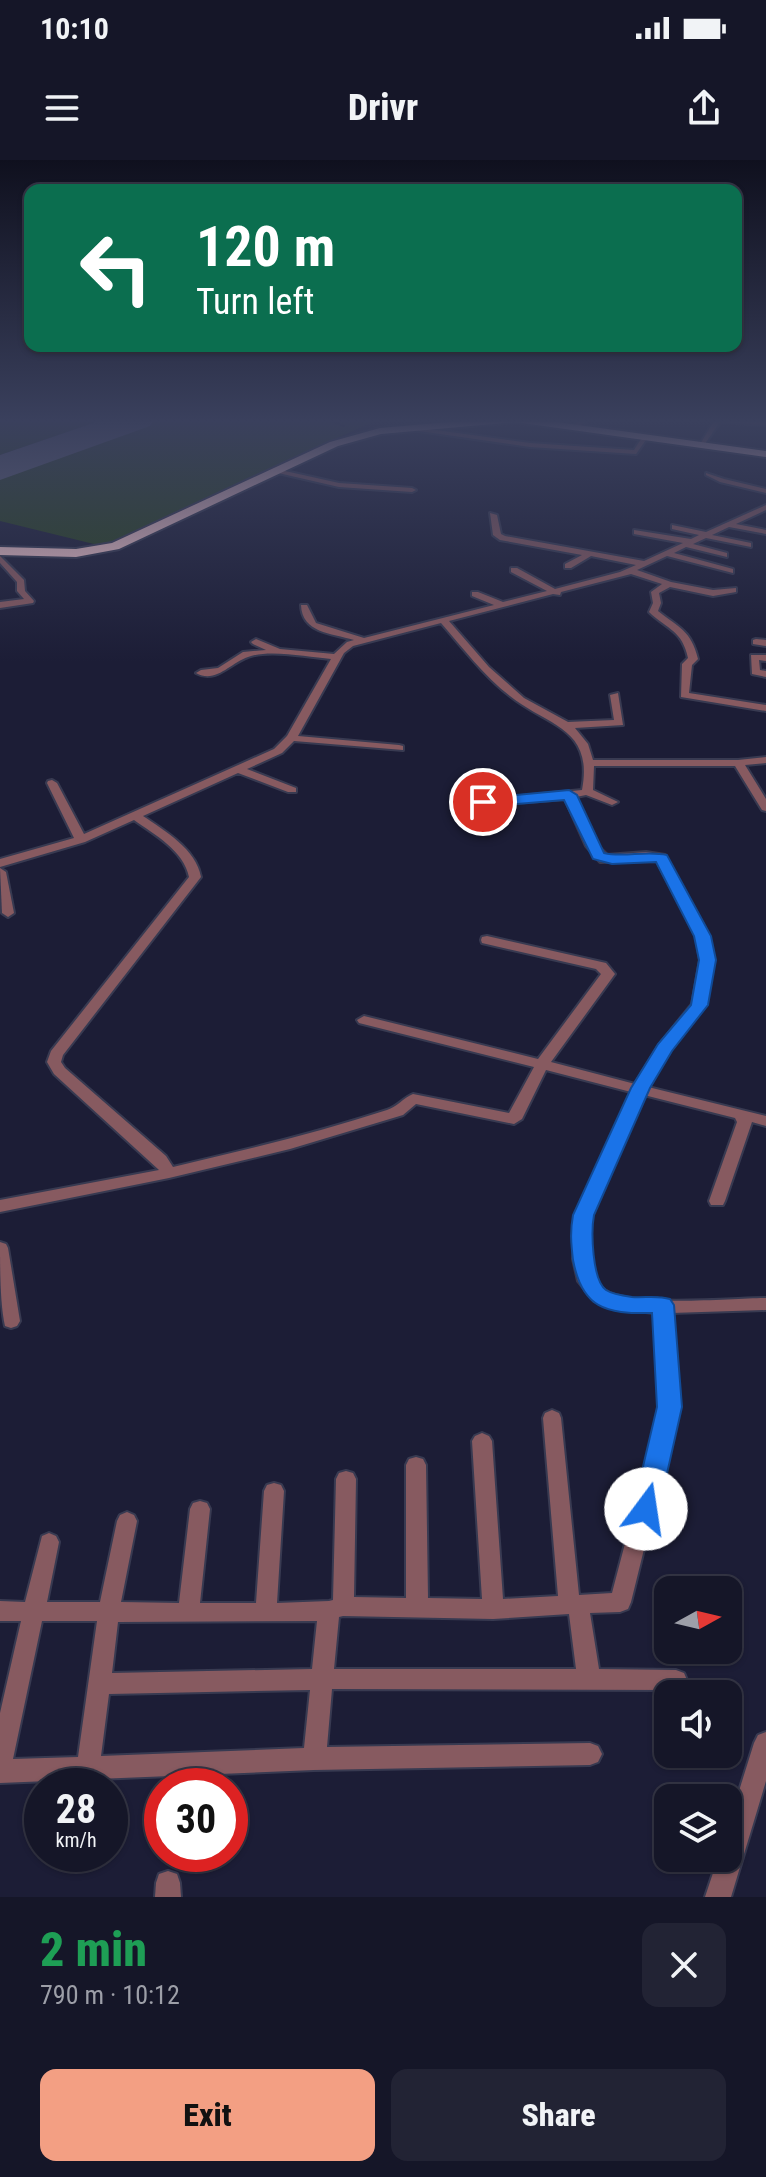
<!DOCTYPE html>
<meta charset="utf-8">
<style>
:root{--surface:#151628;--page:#222334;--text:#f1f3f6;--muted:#9d9fa8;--line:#343545;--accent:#f39f83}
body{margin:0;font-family:"Roboto Condensed",sans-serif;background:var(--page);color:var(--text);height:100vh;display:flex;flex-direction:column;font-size:30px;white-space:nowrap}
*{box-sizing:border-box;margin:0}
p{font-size:26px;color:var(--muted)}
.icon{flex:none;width:44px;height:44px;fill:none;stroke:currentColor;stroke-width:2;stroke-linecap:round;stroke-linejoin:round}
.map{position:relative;height:1737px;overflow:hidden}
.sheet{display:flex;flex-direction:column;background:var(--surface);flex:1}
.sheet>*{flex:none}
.guide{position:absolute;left:24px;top:24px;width:718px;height:168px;border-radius:16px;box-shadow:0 2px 6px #0004,0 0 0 2px var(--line);background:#0b6e4f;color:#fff;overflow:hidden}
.needle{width:52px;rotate:82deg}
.tools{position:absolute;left:654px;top:1416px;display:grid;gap:16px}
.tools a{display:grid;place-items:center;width:88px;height:88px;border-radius:16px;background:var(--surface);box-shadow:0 2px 6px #0004,0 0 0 2px var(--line);font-size:40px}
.speed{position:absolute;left:24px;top:1608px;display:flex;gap:16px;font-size:40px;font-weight:700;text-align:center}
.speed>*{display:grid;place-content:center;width:104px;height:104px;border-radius:50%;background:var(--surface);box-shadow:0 2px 6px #0004,0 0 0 2px var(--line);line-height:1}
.speed small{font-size:20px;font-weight:400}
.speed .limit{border:12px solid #d22;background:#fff;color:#111}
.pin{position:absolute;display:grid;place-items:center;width:68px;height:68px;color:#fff;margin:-34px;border:4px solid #fff;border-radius:50%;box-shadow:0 2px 8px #0007}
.me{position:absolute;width:88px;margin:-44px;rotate:14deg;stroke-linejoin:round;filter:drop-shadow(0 0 6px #0008)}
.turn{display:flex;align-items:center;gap:28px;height:168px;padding:0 40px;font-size:36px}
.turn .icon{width:104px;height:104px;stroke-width:2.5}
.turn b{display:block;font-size:56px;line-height:68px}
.round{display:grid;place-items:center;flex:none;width:84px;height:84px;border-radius:16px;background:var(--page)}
.overview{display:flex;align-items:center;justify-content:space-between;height:136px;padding:0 40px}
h1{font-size:48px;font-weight:800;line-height:60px;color:#1e9e55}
.button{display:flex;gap:16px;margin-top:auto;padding:16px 40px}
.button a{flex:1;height:92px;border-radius:16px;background:var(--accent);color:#111;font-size:32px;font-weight:800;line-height:92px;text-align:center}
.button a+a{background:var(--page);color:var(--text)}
.status{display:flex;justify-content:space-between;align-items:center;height:56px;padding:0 40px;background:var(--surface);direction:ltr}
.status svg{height:22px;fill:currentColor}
header{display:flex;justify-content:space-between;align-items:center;height:104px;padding:0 40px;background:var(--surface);font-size:36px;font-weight:800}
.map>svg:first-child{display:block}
.green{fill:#2a431f}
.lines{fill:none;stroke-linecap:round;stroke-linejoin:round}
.stream{stroke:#001012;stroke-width:2}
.runway{fill:#6a6c82;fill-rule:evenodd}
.minor-casing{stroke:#383a51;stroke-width:4}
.highway-casing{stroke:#383a51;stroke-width:4}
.minor{fill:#875a60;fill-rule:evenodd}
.highway{fill:#f1c3c8;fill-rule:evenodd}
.route{fill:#1a73e8;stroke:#114b97;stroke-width:2}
</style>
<div class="status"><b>10:10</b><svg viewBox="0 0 49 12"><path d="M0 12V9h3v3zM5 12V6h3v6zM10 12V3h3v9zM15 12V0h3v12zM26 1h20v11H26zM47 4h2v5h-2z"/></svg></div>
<header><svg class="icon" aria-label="menu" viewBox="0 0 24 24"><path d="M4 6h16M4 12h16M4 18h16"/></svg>Drivr<svg class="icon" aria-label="share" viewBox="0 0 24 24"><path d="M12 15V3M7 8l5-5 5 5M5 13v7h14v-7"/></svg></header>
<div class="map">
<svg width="766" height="1737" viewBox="0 0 766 1737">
<rect width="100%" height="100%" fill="#1c1d36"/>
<!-- green -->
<g class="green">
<polygon points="0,259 105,259 0,295"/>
<polygon points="162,259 379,259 102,386 0,361 0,317"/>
</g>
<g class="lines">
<!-- stream -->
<polyline class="stream" points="326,259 344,266"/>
<!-- runway -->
<polygon class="runway" points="105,259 155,259 150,266 0,320 0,295"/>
<defs>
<g id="minor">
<polygon points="584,259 591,259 577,267 573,267 573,265"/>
<polygon points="707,259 766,261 766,265 720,262 702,288 699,286 714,261"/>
<polygon points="407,266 530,283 634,290 643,276 648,277 636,294 530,287 405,269"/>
<polygon points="276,309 339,323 412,328 416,330 412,332 339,327 274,312"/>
<polygon points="706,313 724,319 766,329 766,333 720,322 706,315"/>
<path d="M766,345V350L736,364L766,370V374L729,367L712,375L751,383V387L706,378L693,384L727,393V397L686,387L674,393L733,409V413L667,396L637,410L671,422L713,430L736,428V432L713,436L670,427L659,433L661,443L658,451C679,468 691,470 698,499L692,505L689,533L766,545V551L681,537L682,504L688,498C682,470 668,470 649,452L653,443L651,432L662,424L631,414L561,432L560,435L553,434L449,461L489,507L524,538L568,562L614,560L610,535L618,533L623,565L575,568L588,584L593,600H738L766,597V603L745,605L766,639V651L762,650L735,606H594L593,630L618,642L612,645L586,635L576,637L597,685L607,695L646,692L665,695L708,776L714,800L706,845L670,890L648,927L766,956V966L752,962L725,1041L723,1045H711L709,1041L737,962L735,958L644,935L592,1055C589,1077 584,1109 601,1127C620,1149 734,1138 766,1138V1150L671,1153L679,1247L631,1442L628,1449L620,1452L590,1453L599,1509L676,1510L684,1513L687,1520L684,1527L676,1530L332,1529L327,1587L590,1583L598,1586L602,1594L598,1602L590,1605L314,1610L0,1623V1553L21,1461H0V1441L25,1442L42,1376L49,1373L56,1376L59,1382L47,1442H100L117,1361L120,1355L127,1352L134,1355L137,1361L121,1442L179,1443L190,1349L193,1343L200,1341L207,1343L210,1349L200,1443H256L264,1331L267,1325L274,1323L281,1325L284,1331L277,1443L329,1441L333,1440L336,1319L339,1313L346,1311L353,1313L356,1319L354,1437L406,1438V1305L409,1299L416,1297L423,1299L426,1305L428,1438L482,1439L472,1281L475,1276L482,1273L489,1276L492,1281L503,1439L558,1436L543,1258L545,1253L552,1250L559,1253L561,1258L579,1435L612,1433L661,1247L654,1153L612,1148L594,1141L578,1121L573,1099L576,1055L631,932L546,910L522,959L514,964L416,944L403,955L290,989L169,1018L0,1052V1040L159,1010L54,914L47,902L51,891L189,717C184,691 154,674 134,660L85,682L0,707V699L74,678L47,623L48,621L52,620L57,623L84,674L274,589L287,576L331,499C308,497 269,489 248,497C230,503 216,524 196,513L201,510L218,508L243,492L266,490L253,484L251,482L256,479L280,489L334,494L347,482L354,480C331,473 302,473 301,445H307L316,463L364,478L494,445L472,436V432H478L503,442L547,431L511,412V408H517L555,429L620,412L636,405L591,396L571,408H565V404L582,395L500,380L493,375L490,353L497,355L501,374L505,376L644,401L683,383L634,374V370L691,379L699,375L672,369V365L706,372ZM441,463C463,488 484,516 510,536C547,566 594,567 582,630L479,640L477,642L484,671L490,674L496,671L489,645L565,639L586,686L600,702L657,701L696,776L700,800L692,844L659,885L635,924L551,902L615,814L606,803L487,776L482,777L481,780L482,783L596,809L601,814L538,899L364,856L357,860L359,863L534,907L509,953L413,934C403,938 397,947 387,950C317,973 245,990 173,1007L166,996L65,908L61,902L63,895L201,717C196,689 165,671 143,656L238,613L288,632H296V628L247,609L282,593L294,581L403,590V586L399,585L298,576L344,493L353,486ZM569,1454L576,1509H334L339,1457L343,1456L493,1459ZM42,1461H97L78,1597L13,1599ZM317,1461L312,1509L112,1513L118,1462ZM310,1530L304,1588L101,1596L109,1534Z"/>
<polygon points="0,396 24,420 25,431 34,441 33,443 0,448 0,442 24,439 17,431 17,422 0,403"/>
<polygon points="756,479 766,480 766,486 753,484 753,480"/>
<polygon points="751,495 766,495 766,501 759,500 760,510 766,511 766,517 752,514"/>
<polygon points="0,708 6,712 14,753 8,757 2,753"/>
<path d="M0,1082L6,1084L8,1088L20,1161L17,1166L11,1168L5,1166C0,1145 0,1106 0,1082Z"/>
<polygon points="766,1572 766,1621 731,1737 705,1737 718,1698 728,1698 728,1666 754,1583 758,1575"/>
<polygon points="168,1711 177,1714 180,1723 181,1737 155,1737 156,1723 159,1714"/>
</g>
<polygon id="highway" points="484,259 535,259 766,291 766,297 515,262 381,274 338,286 119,389 76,397 0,395 0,387 76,389 112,383 330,282 380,268"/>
</defs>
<!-- minor casing -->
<use href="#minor" class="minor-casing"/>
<!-- highway casing -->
<use href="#highway" class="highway-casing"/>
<!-- minor -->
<use href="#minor" class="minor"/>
<!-- highway -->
<use href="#highway" class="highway"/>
</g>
<!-- sky -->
<linearGradient id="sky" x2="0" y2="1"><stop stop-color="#0f101e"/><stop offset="0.52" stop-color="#3a405d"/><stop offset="1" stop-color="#3a405d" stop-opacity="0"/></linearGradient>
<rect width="766" height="502" fill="url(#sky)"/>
<!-- route -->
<path class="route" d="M569,630L577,635L604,693C624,698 645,690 667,695L711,776L716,800L708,845L672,891L650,928L594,1055C591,1071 592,1120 606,1130C612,1134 625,1136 632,1137C645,1138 657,1135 670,1139L674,1145L682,1247L659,1349L655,1357L646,1360L636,1357L633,1349L657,1247L652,1153C605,1154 582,1148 573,1100C571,1083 570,1072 573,1055L631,928L658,884L691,845L699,800L694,776L656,702L612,704L593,699L564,640L483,647L476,642L483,638Z"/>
</svg>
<div class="tools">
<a><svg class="needle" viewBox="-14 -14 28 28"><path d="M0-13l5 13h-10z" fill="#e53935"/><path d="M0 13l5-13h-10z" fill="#9d9fa8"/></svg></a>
<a><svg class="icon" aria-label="sound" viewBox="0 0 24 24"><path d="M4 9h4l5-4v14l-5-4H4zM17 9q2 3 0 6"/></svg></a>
<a><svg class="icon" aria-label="layers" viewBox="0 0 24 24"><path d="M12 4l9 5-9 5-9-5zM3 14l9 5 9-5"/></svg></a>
</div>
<div class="speed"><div>28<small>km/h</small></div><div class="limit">30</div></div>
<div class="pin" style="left:483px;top:642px;background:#d93025"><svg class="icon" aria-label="arrive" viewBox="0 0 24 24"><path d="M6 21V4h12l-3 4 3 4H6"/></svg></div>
<svg class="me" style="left:646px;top:1349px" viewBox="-20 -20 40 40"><circle r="19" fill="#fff"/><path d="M0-13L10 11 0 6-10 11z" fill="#1a73e8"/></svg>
<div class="guide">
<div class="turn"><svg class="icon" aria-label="left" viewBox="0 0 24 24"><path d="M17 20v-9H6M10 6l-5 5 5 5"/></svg><div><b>120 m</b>Turn left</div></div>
</div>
</div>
<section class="sheet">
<div class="overview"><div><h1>2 min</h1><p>790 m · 10:12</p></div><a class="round"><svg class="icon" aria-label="close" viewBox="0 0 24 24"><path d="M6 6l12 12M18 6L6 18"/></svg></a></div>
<div class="button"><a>Exit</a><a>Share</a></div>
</section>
